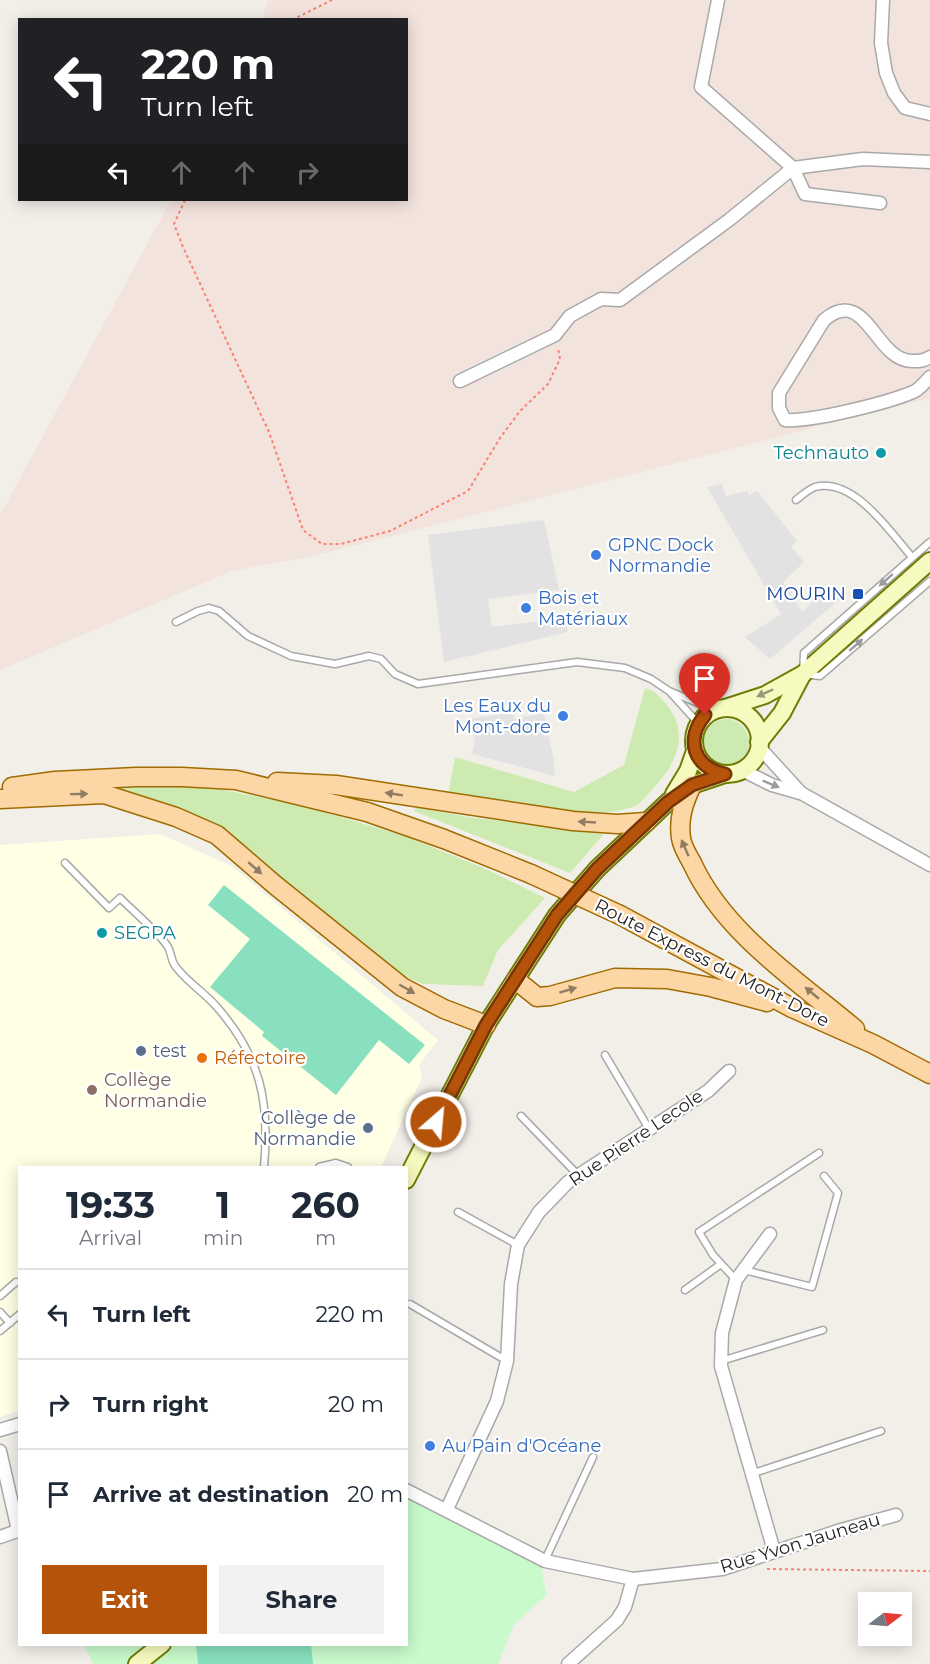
<!DOCTYPE html>
<meta charset="utf-8">
<style>
:root{--surface:#fff;--page:#f2f2f3;--text:#1f2937;--muted:#747a83;--line:#e0e1e3;--accent:#b45309}
body{margin:0;font-family:Montserrat,sans-serif;background:var(--page);color:var(--text);height:100vh;display:flex;flex-direction:column;font-size:22px;white-space:nowrap}
*{box-sizing:border-box;margin:0}
p{font-size:20px;color:var(--muted)}
.icon{flex:none;width:33px;height:33px;fill:none;stroke:currentColor;stroke-width:2;stroke-linecap:round;stroke-linejoin:round}
.map{position:relative;flex:1;overflow:hidden}
.side{position:absolute;left:18px;top:1166px;width:390px;height:480px;display:flex;flex-direction:column;background:var(--surface);border-radius:0px;box-shadow:0 3px 15px #0003}
.side>*{flex:none}
.guide{position:absolute;left:18px;top:18px;width:390px;height:183px;border-radius:0px;box-shadow:0 3px 15px #0003;background:#202124;color:#fff;overflow:hidden}
.needle{width:39px;rotate:74deg}
.controls{position:absolute;left:858px;top:1592px;display:grid;gap:12px}
.controls a{display:grid;place-items:center;width:54px;height:54px;border-radius:0px;background:var(--surface);box-shadow:0 3px 15px #0003;font-size:30px}
.pin{position:absolute;display:grid;place-items:center;width:51px;height:51px;color:#fff;margin:-62px -26px;border-radius:50% 50% 50% 0;rotate:-45deg;box-shadow:0 0 6px #0007}
.pin .icon{rotate:45deg}
.me{position:absolute;width:66px;margin:-33px;rotate:27deg;stroke-linejoin:round;filter:drop-shadow(0 0 4px #0008)}
.turn{display:flex;align-items:center;gap:21px;height:126px;padding:0 24px;font-size:27px}
.turn .icon{width:78px;height:78px;stroke-width:2.5}
.turn b{display:block;font-size:42px;line-height:51px}
.lanes{display:flex;align-items:center;height:57px;padding:0 24px;background:#0003;justify-content:center;gap:30px;direction:ltr}
.lanes .off{opacity:.35}
.eta{display:flex;justify-content:space-evenly;align-items:center;height:102px;text-align:center}
.eta b{font-size:36px;font-weight:700;line-height:42px}
.cta{display:flex;gap:12px;margin-top:auto;padding:12px 24px}
.cta a{flex:1;height:69px;border-radius:0px;background:var(--accent);color:#fff;font-size:24px;font-weight:700;line-height:69px;text-align:center}
.cta a+a{background:var(--page);color:var(--text)}
ul{padding:0;list-style:none}
li{display:flex;align-items:center;gap:18px;height:90px;padding:0 24px;border-top:2px solid var(--line)}
li div{flex:1}
li b{display:block;font-size:22px}
li em{font-style:normal}
.map>svg:first-child{display:block}
.education{fill:#ffffe5}
.military{fill:#f3e3dd}
.grass{fill:#cdebb0}
.park{fill:#c8facc}
.pitch{fill:#88e0be}
.parking{fill:#e2e2e2}
.lines{fill:none;stroke-linecap:round;stroke-linejoin:round}
.lane-casing{stroke:#a9a9a9;stroke-width:9}
.street-casing{stroke:#a9a9a9;stroke-width:15}
.secondary-casing{stroke:#707d05;stroke-width:20}
.primary-casing{stroke:#a06b00;stroke-width:21}
.path{stroke:#fa8072;stroke-width:2;stroke-dasharray:3 3;stroke-linecap:butt}
.lane{stroke:#fff;stroke-width:6}
.street{stroke:#fff;stroke-width:12}
.secondary{stroke:#f7fabf;stroke-width:16}
.primary{stroke:#fcd6a4;stroke-width:18}
.primary-bridge-casing{stroke:#a06b00;stroke-width:21;stroke-linecap:butt}
.primary-bridge{stroke:#fcd6a4;stroke-width:18}
.oneway{fill:#9c9c9c}
.oneway2{fill:#979978}
.oneway3{fill:#8f7c63}
.route-casing{stroke:#753606;stroke-width:15}
.route{stroke:#b45309;stroke-width:10}
.culture-dot{fill:#0f9aa8;stroke:#fff;stroke-width:2}
.shop-dot{fill:#3f7fe0;stroke:#fff;stroke-width:2}
.transit-dot{fill:#1a4fb4;stroke:#fff;stroke-width:2}
.service-dot{fill:#5c6f8a;stroke:#fff;stroke-width:2}
.food-dot{fill:#e8710a;stroke:#fff;stroke-width:2}
.education-dot{fill:#8d6e63;stroke:#fff;stroke-width:2}
.labels{text-anchor:middle;stroke-width:4.5;stroke-linejoin:round;paint-order:stroke}
.culture-label{font-size:18px;fill:#0d838f;stroke:#fff;text-anchor:end}
.shop-label{font-size:18px;fill:#366cbe;stroke:#fff;text-anchor:start}
.transit-label{font-size:18px;fill:#164399;stroke:#fff;text-anchor:end}
.street-label{font-size:18px;fill:#222;stroke:#fff}
.service-label{font-size:18px;fill:#4e5e75;stroke:#fff;text-anchor:start}
.food-label{font-size:18px;fill:#c56008;stroke:#fff;text-anchor:start}
.education-label{font-size:18px;fill:#785e54;stroke:#fff;text-anchor:start}
</style>
<div class="map">
<svg width="930" height="1664" viewBox="0 0 930 1664">
<rect width="100%" height="100%" fill="#f2efe9"/>
<!-- education -->
<polygon class="education" points="160,834 232,866 438,1040 419,1065 422,1078 381,1167 20,1167 19,1411 0,1417 0,845"/>
<!-- military -->
<polygon class="military" points="268,0 930,0 930,398 318,555 232,571 0,670 0,515 171,200 406,200 406,20 262,19"/>
<!-- grass -->
<g class="grass">
<path d="M645,688C656,691 659,696 666,704C692,736 675,766 650,792C645,797 640,805 633,807C573,824 508,806 448,795L455,757L574,792L624,765Z"/>
<circle cx="726" cy="742" r="23"/>
<polygon points="118,786 204,786 303,806 405,836 488,870 545,898 498,950 483,986 423,984 388,970 314,904 229,835 124,792"/>
<polygon points="416,807 473,818 597,829 603,835 570,873 414,811"/>
</g>
<!-- park -->
<polygon class="park" points="407,1490 541,1559 543,1579 547,1595 514,1624 498,1664 93,1664 84,1644 406,1644"/>
<!-- pitch -->
<g class="pitch">
<polygon points="224,885 425,1045 409,1064 379,1040 336,1095 262,1036 264,1032 210,987 250,939 208,905"/>
<polygon points="196,1644 311,1644 313,1664 198,1664"/>
</g>
<!-- parking -->
<g class="parking">
<polygon points="722,484 726,496 747,491 749,495 757,491 797,541 791,547 804,562 783,582 802,612 831,584 840,599 770,659 745,637 781,614 707,487"/>
<polygon points="544,520 559,590 488,599 492,627 565,618 568,632 444,662 428,535"/>
<polygon points="513,712 514,719 544,713 554,761 555,776 472,754 475,741 468,719"/>
</g>
<g class="lines">
<defs>
<g id="lane">
<path d="M796,500C801,496 809,489 815,487C854,477 890,532 912,557"/>
<polyline points="930,542 804,653 803,674 820,676 930,581"/>
<polyline points="176,622 198,611 209,608 219,611 248,636 291,656 335,664 369,656 381,659 395,674 418,684 577,662 625,668 651,679 669,691 715,710"/>
<polyline points="671,693 698,723"/>
<path d="M65,863L109,908L120,898C131,909 162,936 168,947C171,952 171,959 174,964C182,978 205,993 216,1006C261,1057 270,1102 264,1167"/>
<polyline points="605,1055 649,1129"/>
<polyline points="521,1116 578,1175"/>
<polyline points="319,1167 336,1163 348,1167"/>
<polyline points="458,1212 518,1245"/>
<polyline points="744,1270 812,1287 838,1193 824,1176"/>
<polyline points="736,1280 713,1255 699,1232 819,1153"/>
<polyline points="685,1290 721,1264"/>
<polyline points="0,1296 16,1282"/>
<polyline points="410,1304 507,1361"/>
<polyline points="0,1312 10,1323"/>
<polyline points="0,1331 20,1314"/>
<polyline points="721,1361 823,1330"/>
<polyline points="751,1474 881,1431"/>
<polyline points="545,1560 593,1457"/>
</g>
<g id="street">
<polyline points="718,0 701,87 793,168 805,194 880,203"/>
<polyline points="883,0 881,43 886,73 894,93 905,108 930,114"/>
<path d="M930,357C924,361 919,361 912,361C875,361 866,284 824,320L779,393V408L785,420C811,422 887,403 913,392C919,390 925,382 930,377"/>
<polyline points="460,381 555,335 570,316 601,299 620,300 729,220 793,168 863,159 930,162"/>
<polyline points="759,747 801,793 930,865"/>
<polyline points="742,770 772,785 800,793"/>
<polyline points="770,1234 736,1280 722,1333 721,1366 774,1551"/>
<polyline points="0,1430 20,1424"/>
<polyline points="0,1451 18,1530"/>
<polyline points="406,1490 545,1561 633,1579 625,1607 617,1620 568,1664"/>
<polyline points="447,1509 497,1401 507,1361 511,1284 518,1245 539,1212 568,1182 708,1091 729,1071"/>
<polyline points="0,1537 20,1530"/>
<polyline points="633,1579 722,1569 841,1530 896,1515"/>
</g>
<g id="secondary">
<polyline points="725,708 765,695 803,674 930,561"/>
<circle cx="727" cy="741" r="33"/>
<polyline points="759,742 782,713 802,675"/>
<polyline points="674,794 688,771 695,751"/>
<polyline points="406,1180 486,1025 557,915 597,869 668,802 692,785 725,774"/>
<polyline points="137,1664 162,1644"/>
</g>
<g id="primary">
<polyline points="277,782 336,785 573,821 617,824 646,822"/>
<path d="M692,785C684,802 678,818 681,838C682,846 688,856 692,863C724,933 798,981 855,1029"/>
<polyline points="12,787 55,781 136,777 182,777 236,780 367,812 444,839 531,874"/>
<polyline points="0,799 104,794 176,817 217,835 275,885 402,987 444,1009 486,1025"/>
<polyline points="620,915 792,1008 873,1044 930,1074"/>
<polyline points="516,980 537,997 550,996 615,978 667,979 711,987 767,1002"/>
</g>
</defs>
<!-- lane casing -->
<use href="#lane" class="lane-casing"/>
<!-- street casing -->
<use href="#street" class="street-casing"/>
<!-- secondary casing -->
<use href="#secondary" class="secondary-casing"/>
<!-- primary casing -->
<use href="#primary" class="primary-casing"/>
<!-- path -->
<g class="path">
<polyline points="292,20 332,0"/>
<polyline points="185,200 174,224 183,247 269,432 303,530 322,544 341,544 390,531 468,491 500,438 520,411 548,384 560,359 558,348"/>
<polyline points="767,1569 930,1571"/>
</g>
<!-- lane -->
<use href="#lane" class="lane"/>
<!-- street -->
<use href="#street" class="street"/>
<!-- secondary -->
<use href="#secondary" class="secondary"/>
<!-- primary -->
<use href="#primary" class="primary"/>
<defs>
<polyline id="primary-bridge" points="531,874 620,915"/>
</defs>
<!-- primary-bridge casing -->
<use href="#primary-bridge" class="primary-bridge-casing"/>
<!-- primary-bridge -->
<use href="#primary-bridge" class="primary-bridge"/>
</g>
<!-- one-way arrows -->
<defs><path id="oneway-solid" d="M-6-.8H1V-3.2L6.5 0L1 3.2V.8H-6Z" transform="scale(1.5)"/></defs>
<g class="oneway">
<use href="#oneway-solid" transform="translate(886 580) rotate(139)"/>
<use href="#oneway-solid" transform="translate(856 645) rotate(-41)"/>
<use href="#oneway-solid" transform="translate(771 784) rotate(22)"/>
</g>
<use class="oneway2" href="#oneway-solid" transform="translate(765 693) rotate(156)"/>
<g class="oneway3">
<use href="#oneway-solid" transform="translate(79 794) rotate(-1)"/>
<use href="#oneway-solid" transform="translate(394 794) rotate(-171)"/>
<use href="#oneway-solid" transform="translate(587 822) rotate(-177)"/>
<use href="#oneway-solid" transform="translate(685 848) rotate(-114)"/>
<use href="#oneway-solid" transform="translate(255 868) rotate(41)"/>
<use href="#oneway-solid" transform="translate(407 989) rotate(30)"/>
<use href="#oneway-solid" transform="translate(568 990) rotate(-17)"/>
<use href="#oneway-solid" transform="translate(812 993) rotate(-140)"/>
</g>
<g class="lines">
<defs>
<path id="route" d="M436,1122L486,1025L557,915L597,869L668,802L692,785L725,774C693,767 685,739 705,715"/>
</defs>
<!-- route casing -->
<use href="#route" class="route-casing"/>
<!-- route -->
<use href="#route" class="route"/>
</g>
<!-- markers -->
<g class="culture-dot">
<circle cx="881" cy="453" r="6"/>
<circle cx="102" cy="933" r="6"/>
</g>
<g class="shop-dot">
<circle cx="596" cy="555" r="6"/>
<circle cx="526" cy="608" r="6"/>
<circle cx="563" cy="716" r="6"/>
<circle cx="430" cy="1446" r="6"/>
</g>
<rect class="transit-dot" x="852" y="588" width="12" height="12" rx="3"/>
<g class="service-dot">
<circle cx="141" cy="1051" r="6"/>
<circle cx="368" cy="1128" r="6"/>
</g>
<circle class="food-dot" cx="202" cy="1058" r="6"/>
<circle class="education-dot" cx="92" cy="1090" r="6"/>
<g class="labels">
<!-- culture labels -->
<g class="culture-label">
<text x="869" y="459">Technauto</text>
<text x="114" y="939" text-anchor="start">SEGPA</text>
</g>
<!-- shop labels -->
<g class="shop-label">
<text x="608" y="551">GPNC Dock<tspan x="608" dy="21">Normandie</tspan></text>
<text x="538" y="604">Bois et<tspan x="538" dy="21">Matériaux</tspan></text>
<text x="551" y="712" text-anchor="end">Les Eaux du<tspan x="551" dy="21">Mont-dore</tspan></text>
<text x="442" y="1452">Au Pain d'Océane</text>
</g>
<!-- transit labels -->
<g class="transit-label">
<text x="846" y="600">MOURIN</text>
</g>
<!-- street labels -->
<g class="street-label">
<text transform="translate(712 963) rotate(27)" y="6">Route Express du Mont-Dore</text>
<text transform="translate(636 1138) rotate(-34)" y="6">Rue Pierre Lecole</text>
<text transform="translate(800 1543) rotate(-17)" y="6">Rue Yvon Jauneau</text>
</g>
<!-- service labels -->
<g class="service-label">
<text x="153" y="1057">test</text>
<text x="356" y="1124" text-anchor="end">Collège de<tspan x="356" dy="21">Normandie</tspan></text>
</g>
<!-- food labels -->
<g class="food-label">
<text x="214" y="1064">Réfectoire</text>
</g>
<!-- education labels -->
<g class="education-label">
<text x="104" y="1086">Collège<tspan x="104" dy="21">Normandie</tspan></text>
</g>
</g>
</svg>
<div class="controls">
<a><svg class="needle" viewBox="-14 -14 28 28"><path d="M0-13l5 13h-10z" fill="#e53935"/><path d="M0 13l5-13h-10z" fill="#747a83"/></svg></a>
</div>
<div class="pin" style="left:705px;top:715px;background:#d93025"><svg class="icon" aria-label="arrive" viewBox="0 0 24 24"><path d="M6 21V4h12l-3 4 3 4H6"/></svg></div>
<svg class="me" style="left:436px;top:1122px" viewBox="-20 -20 40 40"><circle r="17" fill="#b45309" stroke="#fff" stroke-width="3"/><path d="M0-11L8 9 0 5-8 9z" fill="#fff"/></svg>
<div class="guide">
<div class="turn"><svg class="icon" aria-label="left" viewBox="0 0 24 24"><path d="M17 20v-9H6M10 6l-5 5 5 5"/></svg><div><b>220 m</b>Turn left</div></div>
<div class="lanes"><svg class="icon" aria-label="left" viewBox="0 0 24 24"><path d="M17 20v-9H6M10 6l-5 5 5 5"/></svg><svg class="icon off" aria-label="ahead" viewBox="0 0 24 24"><path d="M12 20V5M6 11l6-6 6 6"/></svg><svg class="icon off" aria-label="ahead" viewBox="0 0 24 24"><path d="M12 20V5M6 11l6-6 6 6"/></svg><svg class="icon off" aria-label="right" viewBox="0 0 24 24"><path d="M7 20v-9h11M14 6l5 5-5 5"/></svg></div>
</div>
<section class="side">
<div class="eta">
<div><b>19:33</b><p>Arrival</p></div>
<div><b>1</b><p>min</p></div>
<div><b>260</b><p>m</p></div>
</div>
<ul>
<li><svg class="icon" aria-label="left" viewBox="0 0 24 24"><path d="M17 20v-9H6M10 6l-5 5 5 5"/></svg><div><b>Turn left</b></div><em>220 m</em></li>
<li><svg class="icon" aria-label="right" viewBox="0 0 24 24"><path d="M7 20v-9h11M14 6l5 5-5 5"/></svg><div><b>Turn right</b></div><em>20 m</em></li>
<li><svg class="icon" aria-label="arrive" viewBox="0 0 24 24"><path d="M6 21V4h12l-3 4 3 4H6"/></svg><div><b>Arrive at destination</b></div><em>20 m</em></li>
</ul>
<div class="cta"><a>Exit</a><a>Share</a></div>
</section>
</div>
